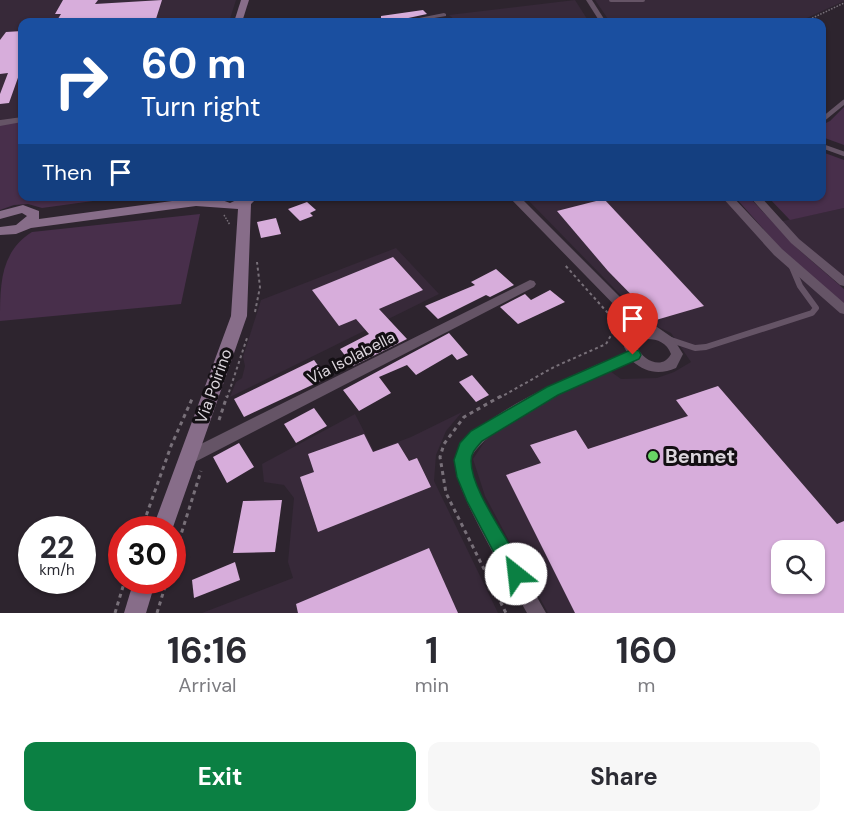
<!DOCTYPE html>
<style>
:root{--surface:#fff;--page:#f7f7f7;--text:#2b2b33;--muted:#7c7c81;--accent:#0b8043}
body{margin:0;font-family:"DM Sans",sans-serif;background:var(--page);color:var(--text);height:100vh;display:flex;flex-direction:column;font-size:22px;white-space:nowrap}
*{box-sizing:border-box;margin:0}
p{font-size:20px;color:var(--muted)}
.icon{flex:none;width:33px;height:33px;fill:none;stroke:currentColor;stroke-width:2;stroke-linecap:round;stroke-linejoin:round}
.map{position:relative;height:613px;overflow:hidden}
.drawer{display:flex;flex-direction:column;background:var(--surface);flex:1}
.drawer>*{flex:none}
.top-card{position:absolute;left:18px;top:18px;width:808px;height:183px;border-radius:12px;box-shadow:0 2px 4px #0004;background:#1a4fa0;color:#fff;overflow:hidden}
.controls{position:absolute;left:771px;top:540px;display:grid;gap:12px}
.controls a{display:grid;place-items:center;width:54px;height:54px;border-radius:12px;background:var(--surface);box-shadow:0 2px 4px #0004;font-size:30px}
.speed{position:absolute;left:18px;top:516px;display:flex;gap:12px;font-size:30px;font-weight:700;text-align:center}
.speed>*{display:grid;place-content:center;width:78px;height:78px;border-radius:50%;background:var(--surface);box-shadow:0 2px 4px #0004;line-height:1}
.speed small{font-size:15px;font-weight:400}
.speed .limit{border:9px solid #d22;background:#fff;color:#111}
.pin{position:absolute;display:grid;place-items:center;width:51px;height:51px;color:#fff;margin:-62px -26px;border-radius:50% 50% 50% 0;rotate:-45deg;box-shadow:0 0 6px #0007}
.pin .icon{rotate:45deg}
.me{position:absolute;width:66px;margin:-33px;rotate:331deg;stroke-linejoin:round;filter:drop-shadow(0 0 4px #0008)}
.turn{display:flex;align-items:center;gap:21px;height:126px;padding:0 24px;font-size:27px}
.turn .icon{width:78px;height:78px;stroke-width:2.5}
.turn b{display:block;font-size:42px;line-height:51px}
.then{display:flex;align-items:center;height:57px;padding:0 24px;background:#0003;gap:12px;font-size:22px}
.eta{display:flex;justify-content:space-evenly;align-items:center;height:102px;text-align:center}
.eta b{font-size:36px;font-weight:700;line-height:42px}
.action{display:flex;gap:12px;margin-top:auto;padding:12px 24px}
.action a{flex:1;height:69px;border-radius:12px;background:var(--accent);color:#fff;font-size:24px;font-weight:700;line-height:69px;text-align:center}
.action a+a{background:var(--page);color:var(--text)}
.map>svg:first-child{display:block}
.built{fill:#372939;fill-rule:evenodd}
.green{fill:#482f4b}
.building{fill:#d7addb;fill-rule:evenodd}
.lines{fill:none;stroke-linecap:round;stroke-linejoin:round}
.path-far2{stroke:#787079;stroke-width:1.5;stroke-dasharray:1.5 1.5;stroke-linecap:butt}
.path-far1{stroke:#787079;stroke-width:2;stroke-dasharray:3 3;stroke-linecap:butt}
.path{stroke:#787079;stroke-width:3;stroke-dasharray:4 4;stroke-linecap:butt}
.lane-far2{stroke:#655466;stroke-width:4}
.lane-far1{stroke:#655466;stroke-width:4.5}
.lane{stroke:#655466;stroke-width:6}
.street{fill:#655466;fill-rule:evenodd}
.secondary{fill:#876d89;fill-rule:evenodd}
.route{fill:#0b8043;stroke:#07532c;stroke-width:1.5}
.poi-dot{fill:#68d465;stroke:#130f13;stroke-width:2}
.labels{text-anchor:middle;stroke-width:6;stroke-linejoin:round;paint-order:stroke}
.street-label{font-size:16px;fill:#dcd6dd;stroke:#130f13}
.near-poi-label{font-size:20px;font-weight:bold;fill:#dcd6dd;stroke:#130f13;text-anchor:start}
</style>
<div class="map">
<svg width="844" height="613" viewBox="0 0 844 613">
<rect width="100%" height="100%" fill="#2d242e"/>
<!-- built -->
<g class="built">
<polygon points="0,0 236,0 229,22 22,22 22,117 0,120"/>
<polygon points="575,0 589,22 457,22 449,15"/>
<polygon points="595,0 844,0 844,1 798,22 610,22"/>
<path d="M525,197H727L844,310V613H548L485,496L473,459L489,435L576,384L610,371L621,379L657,378L674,372L691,362L671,333L646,321ZM782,550H814V584H782Z"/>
<polygon points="844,208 844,282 778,222"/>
<polygon points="396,248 439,294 230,397 236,382 242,378 245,366 243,357 261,300"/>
<polygon points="462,412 446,431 436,455 434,481 498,613 202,613 293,578 288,562 294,498 284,485 264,482 262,464 355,414 374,451 411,437"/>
</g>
<!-- green -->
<g class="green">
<polygon points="844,107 844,145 822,137 822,125 830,121"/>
<polygon points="22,121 22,196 122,197 42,208 28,204 14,205 0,210 0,124"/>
<polygon points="822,152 844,160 844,208 790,220 768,197 822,196"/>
<polygon points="735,197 749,197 798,249 844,289 844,304 780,248"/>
<path d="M200,214L181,304L0,321C0,285 0,252 32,232Z"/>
</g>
<!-- building -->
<g class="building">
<polygon points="63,0 98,0 95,4 162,0 155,22 56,22 61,14 55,14"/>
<polygon points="423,10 427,14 399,20 397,22 381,22 381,16"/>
<polygon points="22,31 22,72 20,72 9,103 0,104 0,94 8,73 0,74 0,40 6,32"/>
<polygon points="604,199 704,306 656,320 608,271 557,211"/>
<polygon points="307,202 316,210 310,213 313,216 300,221 288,209"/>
<polygon points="276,218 281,234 261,238 257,222"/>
<polygon points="393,257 423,290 379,309 407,339 353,366 340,349 369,334 356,319 339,326 312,290"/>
<polygon points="496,269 514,285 490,297 486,295 438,319 425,306 475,285 471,282"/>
<polygon points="550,290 565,302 518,324 500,307 525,294 531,300"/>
<polygon points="449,333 468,355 457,360 452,354 416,375 407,365 379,377 391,393 359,411 343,390"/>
<polygon points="314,360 327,378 244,417 234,399"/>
<polygon points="472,375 489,395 476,402 459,382"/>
<path d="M718,386L837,524L844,521V613H575L506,475L541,463L530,445L576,430L588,449L688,416L676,400ZM782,550H814V584H782Z"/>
<polygon points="314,408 327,426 296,443 284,424"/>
<polygon points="364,434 373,452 398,443 409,461 417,458 431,487 318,532 300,477 314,472 308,454"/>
<polygon points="239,443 254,467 227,483 213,457"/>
<polygon points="282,500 275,552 233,553 243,501"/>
<polygon points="429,548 458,613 298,613 296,604"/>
<polygon points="235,562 240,580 194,598 192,580"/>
</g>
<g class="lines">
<!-- path-far2 -->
<g class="path-far2">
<polyline points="804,22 844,3"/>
<polyline points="267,200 275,197"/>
<polyline points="224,215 230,225"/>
</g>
<!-- path-far1 -->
<g class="path-far1">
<polyline points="255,312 260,287 257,262"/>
<polyline points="227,398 247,338"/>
<polyline points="499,398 554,367 606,344 614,330 615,321 564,264"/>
</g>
<!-- path -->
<g class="path">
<polyline points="501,396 464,417 444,444 440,457 446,493 506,613"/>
<polyline points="219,420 227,396"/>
<polyline points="141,530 171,446 192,399"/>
<polyline points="172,563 201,471"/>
<polyline points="115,613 125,580"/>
<polyline points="157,613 167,580"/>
</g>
<!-- lane-far2 -->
<polyline class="lane-far2" points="611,0 643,0"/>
<!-- lane-far1 -->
<g class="lane-far1">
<polyline points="822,120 844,102"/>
<polyline points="822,146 844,154"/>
</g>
<!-- lane -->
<polyline class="lane" points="668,339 695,348 706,347 812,313 816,308 800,286 792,267"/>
<!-- street -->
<g class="street">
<polygon points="586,0 592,0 606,22 600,22"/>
<polygon points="444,13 446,14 446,16 411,22 399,22"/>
<polygon points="22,117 22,122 0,126 0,120"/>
<polygon points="247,196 263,196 251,201 247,200"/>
<path d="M508,196H519L634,311L673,338L683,354L676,368C660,375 646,373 632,361C591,379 487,421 469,461L472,475L487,509L546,613H527C513,587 450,484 455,460C463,418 589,368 627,352L624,347L629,337L643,330L626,317ZM647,339C658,339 667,343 671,354C663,370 643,361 637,347L639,343Z"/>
<polygon points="721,196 732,196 782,249 844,303 844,314 840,313 774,255"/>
<polygon points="749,196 760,196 799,239 844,276 844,286 840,285 791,243"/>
<polygon points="530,280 534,281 536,284 534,287 191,464 186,465 181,464 179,459 181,454"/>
</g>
<!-- secondary -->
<g class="secondary">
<polygon points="241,0 249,0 242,22 234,22"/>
<polygon points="209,196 221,196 222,200 230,203 245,196 257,198 251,204 247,316 172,530 152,530 231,316 238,209 196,206 31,228 16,234 0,235 0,227 16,225 27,216 22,213 0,219 0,211 23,205 39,211 39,219"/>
<polygon points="134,580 156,580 146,613 124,613"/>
</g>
</g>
<!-- route -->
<path class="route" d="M633,349L639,351L641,355L639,359L558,395L482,441C477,447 471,452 471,461C471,492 512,543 525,574L523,581L516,583L509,581L467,501L457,477L454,460L460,443L471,431L547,387Z"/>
<!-- markers -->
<circle class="poi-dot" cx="653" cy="456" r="6"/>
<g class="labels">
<!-- street labels -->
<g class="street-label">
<text transform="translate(351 357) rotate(-27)" y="6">Via Isolabella</text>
<text transform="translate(213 386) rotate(-70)" y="6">Via Poirino</text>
</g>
<!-- near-poi labels -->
<g class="near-poi-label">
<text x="665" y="463">Bennet</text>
</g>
</g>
</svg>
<div class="controls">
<a><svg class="icon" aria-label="search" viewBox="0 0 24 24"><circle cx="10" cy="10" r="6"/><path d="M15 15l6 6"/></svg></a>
</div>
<div class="speed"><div>22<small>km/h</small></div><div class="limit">30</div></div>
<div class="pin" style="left:633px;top:355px;background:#d93025"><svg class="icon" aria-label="arrive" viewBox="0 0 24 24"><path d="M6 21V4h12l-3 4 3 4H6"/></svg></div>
<svg class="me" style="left:516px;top:574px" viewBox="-20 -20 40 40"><circle r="19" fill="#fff"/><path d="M0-13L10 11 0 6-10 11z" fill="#0b8043"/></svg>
<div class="top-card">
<div class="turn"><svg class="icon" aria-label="right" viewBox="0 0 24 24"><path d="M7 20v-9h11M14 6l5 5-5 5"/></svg><div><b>60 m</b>Turn right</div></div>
<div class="then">Then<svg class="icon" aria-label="arrive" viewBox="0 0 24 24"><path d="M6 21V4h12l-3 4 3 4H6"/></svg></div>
</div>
</div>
<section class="drawer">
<div class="eta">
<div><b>16:16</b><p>Arrival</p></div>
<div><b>1</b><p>min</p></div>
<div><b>160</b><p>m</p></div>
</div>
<div class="action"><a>Exit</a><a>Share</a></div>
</section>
